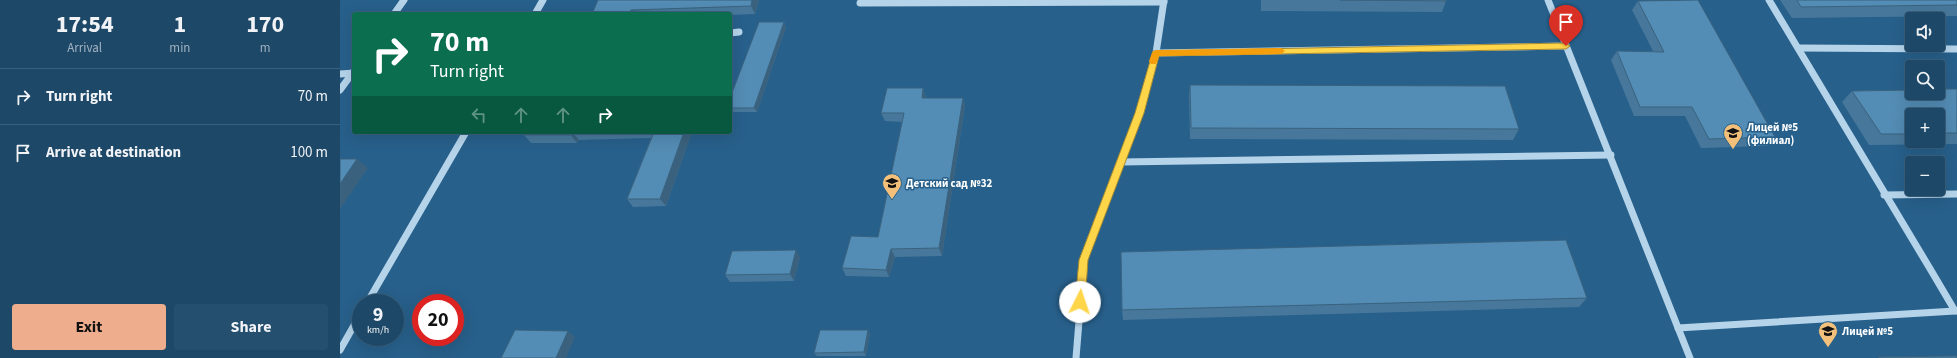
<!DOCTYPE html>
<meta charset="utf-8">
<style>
:root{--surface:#1d4868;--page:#254f6e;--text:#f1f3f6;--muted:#a0b2c0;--line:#3b607c;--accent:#eead8d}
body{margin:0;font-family:"Source Sans 3",sans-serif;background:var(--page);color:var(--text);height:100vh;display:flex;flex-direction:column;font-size:15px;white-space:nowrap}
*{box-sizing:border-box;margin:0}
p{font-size:13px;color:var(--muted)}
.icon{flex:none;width:22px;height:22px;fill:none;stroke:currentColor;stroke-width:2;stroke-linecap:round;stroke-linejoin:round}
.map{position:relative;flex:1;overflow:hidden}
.side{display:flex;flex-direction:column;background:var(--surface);width:340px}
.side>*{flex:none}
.top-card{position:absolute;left:12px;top:12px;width:380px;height:122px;border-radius:4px;box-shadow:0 4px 16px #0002,0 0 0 1px var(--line);background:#0b6e4f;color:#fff;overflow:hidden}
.controls{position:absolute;left:1565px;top:12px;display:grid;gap:8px}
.controls a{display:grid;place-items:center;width:40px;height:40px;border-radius:4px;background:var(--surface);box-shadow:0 4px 16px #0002,0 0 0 1px var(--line);font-size:20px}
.speed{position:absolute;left:12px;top:294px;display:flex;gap:8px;font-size:20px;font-weight:700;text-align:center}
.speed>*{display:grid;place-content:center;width:52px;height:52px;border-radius:50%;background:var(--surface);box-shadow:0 4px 16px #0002,0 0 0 1px var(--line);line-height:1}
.speed small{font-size:10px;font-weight:400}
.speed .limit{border:6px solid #d22;background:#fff;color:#111}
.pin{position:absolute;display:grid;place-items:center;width:34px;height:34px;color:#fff;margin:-41px -17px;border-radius:50% 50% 50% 0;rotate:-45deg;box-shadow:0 0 4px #0007}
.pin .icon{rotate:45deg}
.me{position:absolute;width:44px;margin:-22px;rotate:4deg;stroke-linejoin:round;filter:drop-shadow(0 0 3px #0008)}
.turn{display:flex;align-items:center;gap:14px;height:84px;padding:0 12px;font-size:18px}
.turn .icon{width:52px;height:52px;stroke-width:2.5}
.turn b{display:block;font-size:28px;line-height:34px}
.lanes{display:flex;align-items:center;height:38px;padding:0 12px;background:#0003;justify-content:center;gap:20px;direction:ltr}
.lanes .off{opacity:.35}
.eta{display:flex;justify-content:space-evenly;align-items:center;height:68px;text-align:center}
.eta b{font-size:24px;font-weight:700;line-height:28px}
.primary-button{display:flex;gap:8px;margin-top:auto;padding:8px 12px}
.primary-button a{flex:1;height:46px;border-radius:4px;background:var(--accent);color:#111;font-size:16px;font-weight:700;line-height:46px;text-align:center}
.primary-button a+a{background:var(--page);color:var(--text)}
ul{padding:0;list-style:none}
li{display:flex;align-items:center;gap:12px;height:56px;padding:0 12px;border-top:1px solid var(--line)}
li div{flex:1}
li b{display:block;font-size:15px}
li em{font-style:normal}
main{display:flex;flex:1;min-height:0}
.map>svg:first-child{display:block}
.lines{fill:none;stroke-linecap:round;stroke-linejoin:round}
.minor{stroke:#b5d4ea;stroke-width:7}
.wall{fill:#47789b;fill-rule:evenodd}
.shaded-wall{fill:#3a627e}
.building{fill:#538cb4;stroke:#3a627e}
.route{fill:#ffd54a;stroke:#a68a30}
.slow{fill:#f59e0b}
.labels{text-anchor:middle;stroke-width:3;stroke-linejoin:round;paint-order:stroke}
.poi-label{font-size:11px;font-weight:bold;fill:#fff;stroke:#27608b;text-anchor:start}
</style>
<main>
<section class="side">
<div class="eta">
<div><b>17:54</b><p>Arrival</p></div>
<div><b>1</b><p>min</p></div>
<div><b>170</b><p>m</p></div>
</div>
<ul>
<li><svg class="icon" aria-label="right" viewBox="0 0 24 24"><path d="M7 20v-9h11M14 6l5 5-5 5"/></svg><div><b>Turn right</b></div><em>70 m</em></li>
<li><svg class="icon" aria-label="arrive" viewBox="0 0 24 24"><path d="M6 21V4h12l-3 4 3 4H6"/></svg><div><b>Arrive at destination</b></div><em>100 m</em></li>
</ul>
<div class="primary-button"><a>Exit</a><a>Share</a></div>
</section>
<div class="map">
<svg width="1617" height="358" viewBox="0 0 1617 358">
<rect width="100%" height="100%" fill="#27608b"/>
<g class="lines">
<!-- minor -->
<g class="minor">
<polyline points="1208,0 1350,358"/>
<polyline points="1429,0 1592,272 1615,311 1617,311"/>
<polyline points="520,3 824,2"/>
<polyline points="54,14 64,0"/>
<polyline points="195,14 203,0"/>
<polyline points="390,33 399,32"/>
<polyline points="1459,48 1617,49"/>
<polyline points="816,53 1226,46"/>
<polyline points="0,74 14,73"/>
<polyline points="0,90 14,71"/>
<polyline points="781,162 1271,155"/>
<polyline points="1544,195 1617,194"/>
<polyline points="27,303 126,132"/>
<polyline points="1338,328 1615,311"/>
<polyline points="0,350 21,313"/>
<polyline points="736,358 744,260 799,113 816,53 824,0"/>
</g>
</g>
<!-- wall -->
<g class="wall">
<polygon points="419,0 415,14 390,15 390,14 252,14"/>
<polygon points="921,0 1106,0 1106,1 1102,12 921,11"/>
<polygon points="1440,0 1617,0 1617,16 1452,18"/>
<polygon points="1298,1 1435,137 1427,146 1361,148 1345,116 1294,116 1271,60 1277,51 1313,51 1292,10"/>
<polygon points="444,22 446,27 417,112 390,112 390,98"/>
<polygon points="850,85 1179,129 1173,140 850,139 849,96"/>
<polygon points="583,88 586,98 623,98 625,106 602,256 555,257 549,277 506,276 502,268 538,237 562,122 545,121 541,113"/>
<path d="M1617,89V144L1529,145L1502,102L1512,91ZM1572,115H1598V141H1572Z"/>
<polygon points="186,132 352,132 326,206 293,207 287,199 311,138 239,140 237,143 191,143 184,135"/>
<polygon points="460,257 454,281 390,282 385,275"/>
<polygon points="1247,298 1239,307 783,320 782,310"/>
<polygon points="530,333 526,356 477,356 474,353"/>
</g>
<!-- shaded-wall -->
<g class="shaded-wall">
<polygon points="412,0 419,0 415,14 411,6"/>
<polygon points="291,10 293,14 289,14"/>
<polygon points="444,22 446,27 417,112 414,108"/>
<polygon points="583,88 586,97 584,107 582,98"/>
<polygon points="623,98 625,106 602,256 599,248"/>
<polygon points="232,132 239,140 237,143 231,135"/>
<polygon points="344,132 352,132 326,206 320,199"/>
<polygon points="17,159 28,168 0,209 0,184"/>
<polygon points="551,249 555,257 549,277 546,270"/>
<polygon points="456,250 460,257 454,281 450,274"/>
<polygon points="528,330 530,333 526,356 524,352"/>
<polygon points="228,331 235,337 226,358 216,358"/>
</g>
<!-- building -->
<g class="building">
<polygon points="258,0 412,0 411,6 291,10 289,14 252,14"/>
<polygon points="1000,0 1106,0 1106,1"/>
<polygon points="1358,0 1435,137 1369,139 1352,107 1300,107 1277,51 1324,52 1298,1"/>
<polygon points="1457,0 1617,0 1617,5 1461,7"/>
<polygon points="419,22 444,22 414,108 390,108 390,98"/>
<polygon points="850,85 1165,86 1179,129 851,128"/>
<polygon points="547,88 583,88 582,98 623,98 599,248 551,249 546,270 502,268 511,236 538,237 564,113 541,113"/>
<polygon points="1598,89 1617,89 1617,133 1598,133 1598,115 1572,115 1572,134 1541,134 1512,91 1572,90 1572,93 1598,93"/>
<polygon points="186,132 249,132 232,132 231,135 184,135"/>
<polygon points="314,132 344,132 320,199 287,199"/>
<polygon points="0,159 17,159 0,184"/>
<polygon points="1226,240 1247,298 782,310 781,252"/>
<polygon points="456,250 450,274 385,275 392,251"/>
<polygon points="175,330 228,331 216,358 161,358"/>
<polygon points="480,330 528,330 524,352 474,353"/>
<polygon points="1617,356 1617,358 1539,358 1538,357"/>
</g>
<!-- route -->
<polygon class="route" points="1226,43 1230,46 1226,49 819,56 804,113 748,260 745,302 744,305 740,306 737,305 735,302 739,260 795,113 813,51"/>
<!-- slow -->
<polygon class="slow" points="941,48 945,51 941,54 819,56 816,64 811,64 809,61 812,53 816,50"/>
<!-- icons -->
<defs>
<symbol id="school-pin" viewBox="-11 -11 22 30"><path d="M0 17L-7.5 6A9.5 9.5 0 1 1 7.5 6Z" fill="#f3c07b" stroke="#27608b"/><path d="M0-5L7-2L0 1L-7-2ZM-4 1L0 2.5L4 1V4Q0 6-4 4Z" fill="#111"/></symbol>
</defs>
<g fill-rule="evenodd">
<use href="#school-pin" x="1382" y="122" width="22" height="30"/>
<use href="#school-pin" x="541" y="172" width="22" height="30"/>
<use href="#school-pin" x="1477" y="320" width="22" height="30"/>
</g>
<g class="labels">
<!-- poi labels -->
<g class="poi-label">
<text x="1407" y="131">Лицей №5<tspan x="1407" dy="13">(филиал)</tspan></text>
<text x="566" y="187">Детский сад №32</text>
<text x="1502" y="335">Лицей №5</text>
</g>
</g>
</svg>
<div class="controls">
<a><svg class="icon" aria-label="sound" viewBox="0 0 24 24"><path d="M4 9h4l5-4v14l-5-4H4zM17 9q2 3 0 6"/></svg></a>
<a><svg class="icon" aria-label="search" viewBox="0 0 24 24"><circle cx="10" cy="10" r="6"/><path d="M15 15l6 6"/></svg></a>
<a>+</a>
<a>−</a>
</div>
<div class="speed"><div>9<small>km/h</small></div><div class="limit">20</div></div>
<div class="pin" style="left:1226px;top:46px;background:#d93025"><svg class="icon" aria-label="arrive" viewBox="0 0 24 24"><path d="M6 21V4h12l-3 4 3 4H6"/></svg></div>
<svg class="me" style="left:740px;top:302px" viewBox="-20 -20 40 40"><circle r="19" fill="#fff"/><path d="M0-13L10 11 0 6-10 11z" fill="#ffd54a"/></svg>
<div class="top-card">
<div class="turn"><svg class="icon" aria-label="right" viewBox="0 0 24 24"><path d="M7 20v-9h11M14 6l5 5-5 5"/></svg><div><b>70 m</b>Turn right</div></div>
<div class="lanes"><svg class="icon off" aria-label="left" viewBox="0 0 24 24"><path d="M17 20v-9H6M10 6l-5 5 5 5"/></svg><svg class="icon off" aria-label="ahead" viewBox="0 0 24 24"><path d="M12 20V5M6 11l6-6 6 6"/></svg><svg class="icon off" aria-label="ahead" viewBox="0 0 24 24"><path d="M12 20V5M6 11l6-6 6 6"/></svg><svg class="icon" aria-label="right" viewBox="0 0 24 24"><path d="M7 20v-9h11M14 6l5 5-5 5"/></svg></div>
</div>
</div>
</main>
